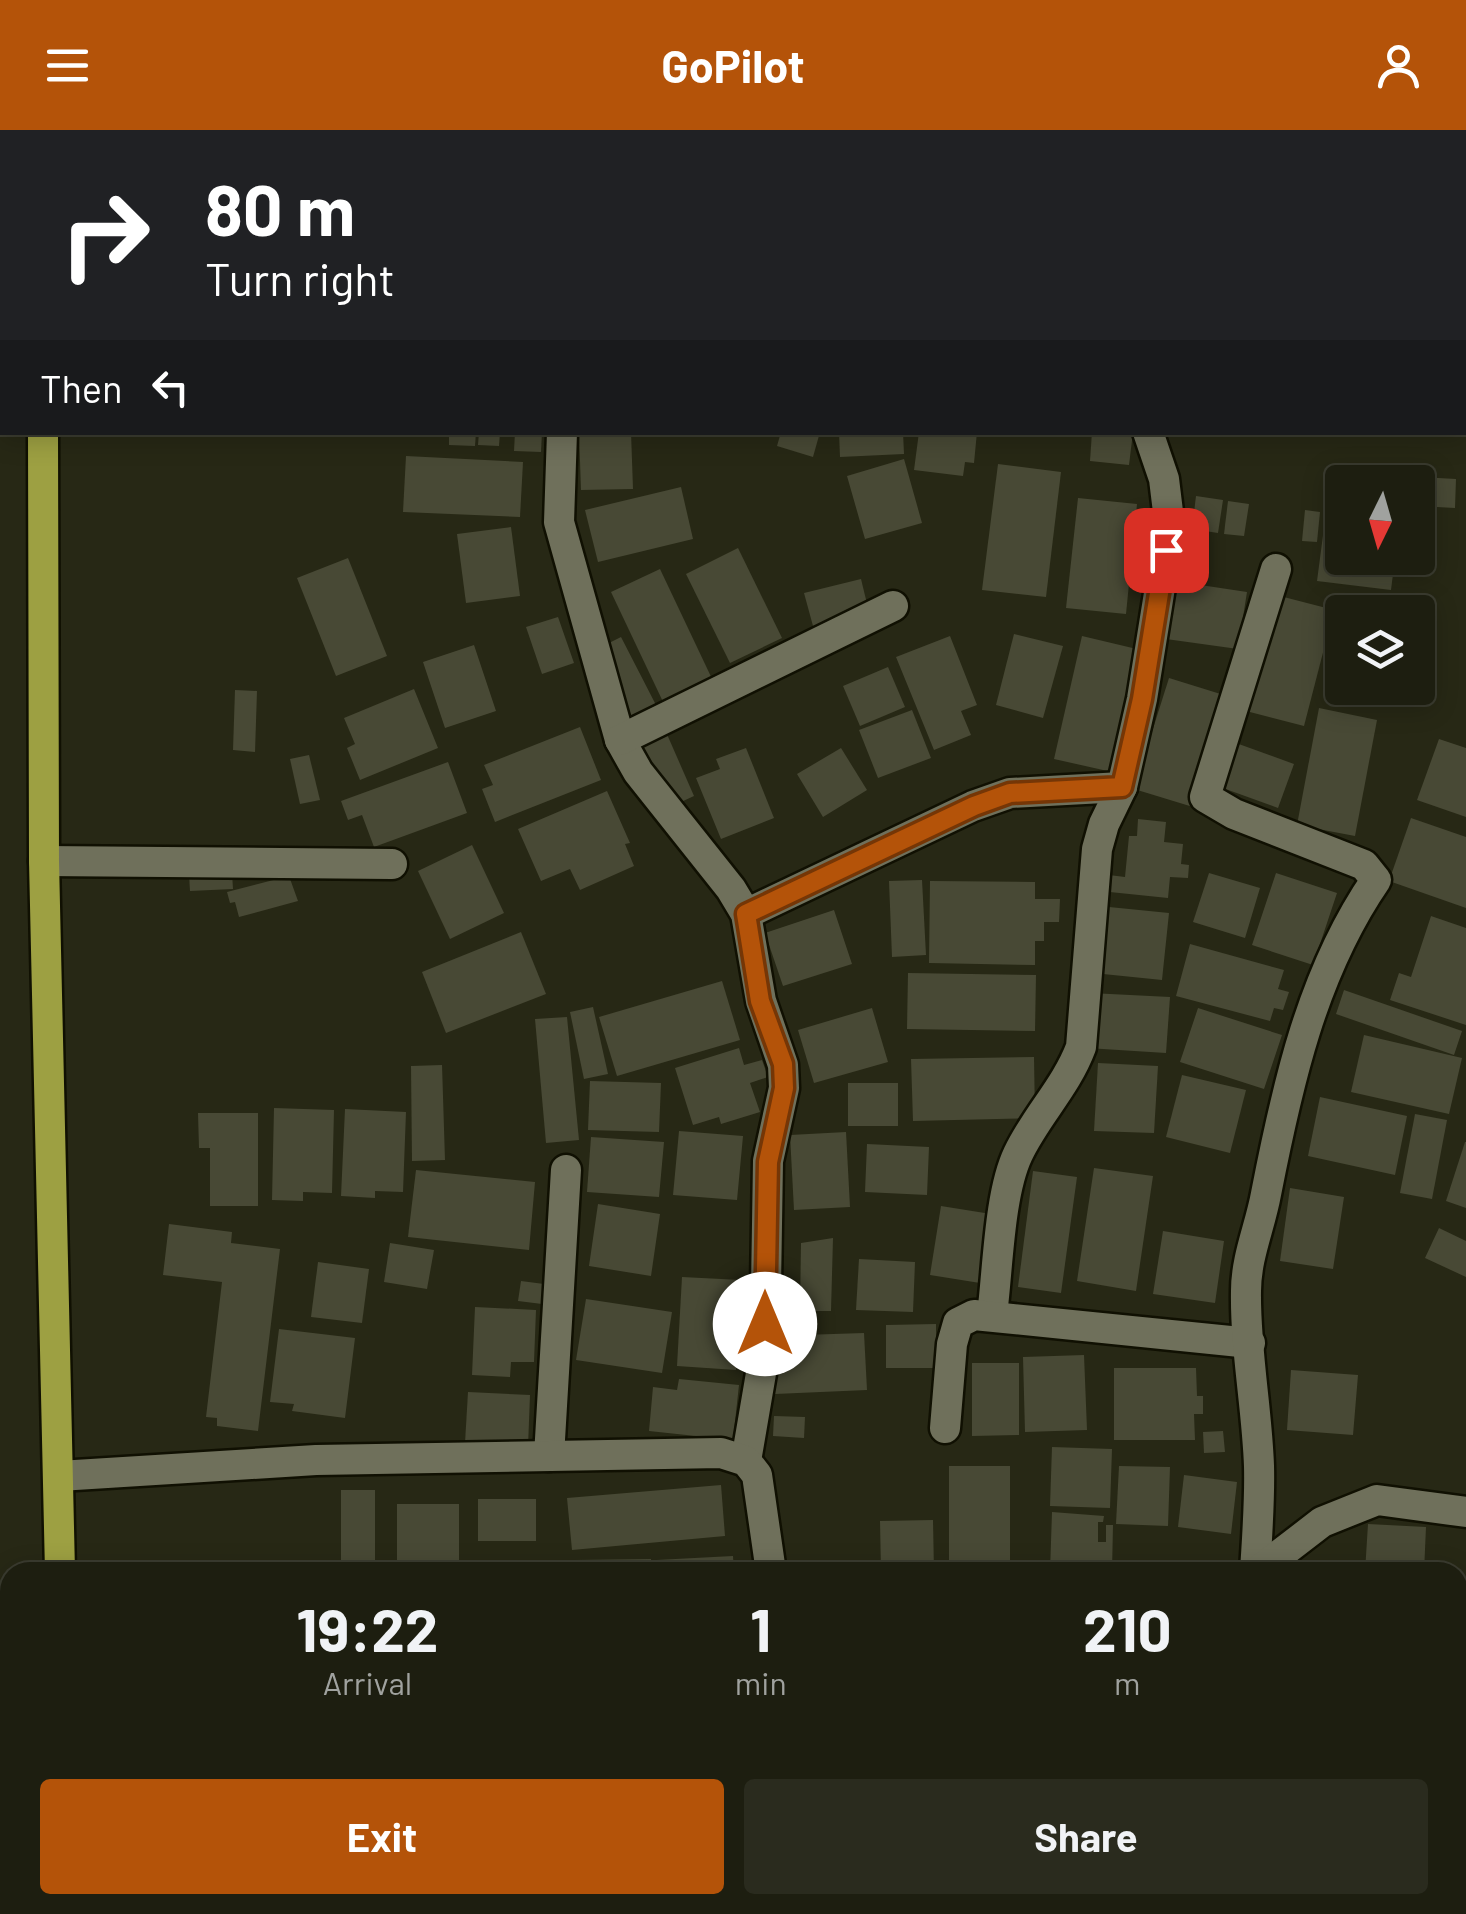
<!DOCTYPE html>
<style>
:root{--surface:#1d1e10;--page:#2a2b1e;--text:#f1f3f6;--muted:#a0a29f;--line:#3b3c30;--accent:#b45309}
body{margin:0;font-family:Barlow,sans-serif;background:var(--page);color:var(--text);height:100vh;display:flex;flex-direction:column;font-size:38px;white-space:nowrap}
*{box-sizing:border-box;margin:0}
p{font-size:32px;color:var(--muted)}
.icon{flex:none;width:55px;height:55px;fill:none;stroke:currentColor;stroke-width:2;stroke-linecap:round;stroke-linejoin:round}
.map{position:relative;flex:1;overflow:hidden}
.drawer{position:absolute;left:0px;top:1432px;width:1468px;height:352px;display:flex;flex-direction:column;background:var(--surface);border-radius:30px 30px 0 0;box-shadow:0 5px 25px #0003,0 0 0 2px var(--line)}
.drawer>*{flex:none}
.banner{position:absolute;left:0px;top:0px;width:1468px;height:305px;box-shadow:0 5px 25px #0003,0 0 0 2px var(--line);background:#202124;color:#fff;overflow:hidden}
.needle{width:65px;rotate:185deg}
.tools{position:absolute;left:1325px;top:335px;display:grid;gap:20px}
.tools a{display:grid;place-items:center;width:110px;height:110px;border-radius:10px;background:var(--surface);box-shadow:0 5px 25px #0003,0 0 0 2px var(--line);font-size:50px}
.pin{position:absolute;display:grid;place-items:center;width:85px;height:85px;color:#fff;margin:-42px;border-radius:20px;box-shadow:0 5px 15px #0006}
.me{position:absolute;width:110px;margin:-55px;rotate:0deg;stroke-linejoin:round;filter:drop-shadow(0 0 8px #0008)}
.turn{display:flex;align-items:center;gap:35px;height:210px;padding:0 40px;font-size:45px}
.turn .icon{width:130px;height:130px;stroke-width:2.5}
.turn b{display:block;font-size:70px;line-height:85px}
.then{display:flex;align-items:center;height:95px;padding:0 40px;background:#0003;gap:20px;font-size:38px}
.eta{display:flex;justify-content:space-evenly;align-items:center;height:170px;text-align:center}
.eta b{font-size:60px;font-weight:700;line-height:70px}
.action{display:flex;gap:20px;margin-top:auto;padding:20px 40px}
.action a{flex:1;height:115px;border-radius:10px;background:var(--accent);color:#fff;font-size:40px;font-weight:700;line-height:115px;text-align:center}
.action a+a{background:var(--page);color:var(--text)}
header{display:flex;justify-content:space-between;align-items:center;height:130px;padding:0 40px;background:var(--accent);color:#fff;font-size:45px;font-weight:700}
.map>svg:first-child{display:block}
.building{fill:#484935}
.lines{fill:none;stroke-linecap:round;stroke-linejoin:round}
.street-casing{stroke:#101002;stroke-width:35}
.highway-casing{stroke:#101002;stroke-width:35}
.street{stroke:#6f705b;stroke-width:30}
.highway{stroke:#9da042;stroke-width:30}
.route-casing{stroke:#753606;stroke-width:25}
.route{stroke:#b45309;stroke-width:18}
</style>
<header><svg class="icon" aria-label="menu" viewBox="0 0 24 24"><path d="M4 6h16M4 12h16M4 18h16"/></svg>GoPilot<svg class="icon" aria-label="person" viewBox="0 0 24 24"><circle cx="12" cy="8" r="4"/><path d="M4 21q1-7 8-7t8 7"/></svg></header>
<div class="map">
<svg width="1466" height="1784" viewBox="0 0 1466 1784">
<rect width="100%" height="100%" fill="#272815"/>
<!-- building -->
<g class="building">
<polygon points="449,302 476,302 475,316 449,315"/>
<polygon points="479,302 500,302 499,316 478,315"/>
<polygon points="515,302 542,302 541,322 514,321"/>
<polygon points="579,302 631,302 633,359 581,360"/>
<polygon points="781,302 820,302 813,327 777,316"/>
<polygon points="839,302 903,302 904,324 840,327"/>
<polygon points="919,302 977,302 974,333 965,332 963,346 914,340"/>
<polygon points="1092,302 1133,302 1129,335 1090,331"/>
<polygon points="406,326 523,332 520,387 403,382"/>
<polygon points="904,329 922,393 865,409 847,346"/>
<polygon points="998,334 1061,342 1046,467 982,460"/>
<polygon points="1402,346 1456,349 1455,378 1418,376 1418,352 1402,352"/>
<polygon points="681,357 693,409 598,432 585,380"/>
<polygon points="1196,366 1223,370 1218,403 1192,399"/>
<polygon points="1078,368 1137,374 1126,484 1066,478"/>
<polygon points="1228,371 1249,374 1244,406 1224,404"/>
<polygon points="1305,380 1320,382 1317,412 1302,411"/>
<polygon points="1325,390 1342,392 1342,428 1395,428 1391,460 1317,451"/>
<polygon points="511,397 520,466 466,473 457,404"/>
<polygon points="738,418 782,508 730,533 686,444"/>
<polygon points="348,428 387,526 336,546 297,448"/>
<polygon points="660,439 714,553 665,576 611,462"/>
<polygon points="861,449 869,482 813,496 804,463"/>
<polygon points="1174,451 1247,462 1238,519 1166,509"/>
<polygon points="1276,465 1334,480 1304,596 1246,581"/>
<polygon points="558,487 574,533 542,544 526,497"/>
<polygon points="1014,504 1063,516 1043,588 996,575"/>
<polygon points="950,506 977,575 961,581 971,605 934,620 896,527"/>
<polygon points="1082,506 1141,520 1112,642 1054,629"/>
<polygon points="621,507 657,577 633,589 615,553 621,551 603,516"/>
<polygon points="474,515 496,581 445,598 423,532"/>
<polygon points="888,537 905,577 860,596 843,556"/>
<polygon points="1169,548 1227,566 1193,677 1134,659"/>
<polygon points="414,559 438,618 360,650 347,618 355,614 344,588"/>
<polygon points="235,560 257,561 255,622 233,620"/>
<polygon points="1319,578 1377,590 1355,706 1297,695"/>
<polygon points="912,580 931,628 878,648 859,600"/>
<polygon points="580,597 601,650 495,692 482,659 493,655 484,635"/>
<polygon points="666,602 694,666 668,678 639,613"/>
<polygon points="1439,609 1466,618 1466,687 1417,670"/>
<polygon points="1236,613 1294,634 1278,678 1220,657"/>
<polygon points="746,618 774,688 721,709 696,648 720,639 716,629"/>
<polygon points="841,618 867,660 823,687 797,644"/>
<polygon points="309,625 320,670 300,674 290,629"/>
<polygon points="448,632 467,683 374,717 362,685 348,690 341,671"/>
<polygon points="607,661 630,713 625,714 634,736 580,760 570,739 541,751 518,699"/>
<polygon points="1411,688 1466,707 1466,778 1389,751"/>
<polygon points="1138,689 1166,692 1164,712 1183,714 1181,734 1189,735 1188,748 1170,747 1168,768 1100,761 1101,744 1125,747 1129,706 1137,706"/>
<polygon points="472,715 504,783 450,809 418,741"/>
<polygon points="232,742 233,759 190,761 189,744"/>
<polygon points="1209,743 1260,758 1245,808 1193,792"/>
<polygon points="1276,743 1337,763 1313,835 1252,815"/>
<polygon points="289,746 298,771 239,787 235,772 230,773 227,762"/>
<polygon points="922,750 926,825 892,827 889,751"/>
<polygon points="930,751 1035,752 1035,769 1060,769 1059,792 1044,792 1044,811 1035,811 1035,835 929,833"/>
<polygon points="1109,777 1169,783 1162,850 1103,844"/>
<polygon points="834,780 852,834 783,856 765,803"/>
<polygon points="1431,786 1466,798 1466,895 1390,870 1399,843 1411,847"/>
<polygon points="521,802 546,864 446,903 422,842"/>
<polygon points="1190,814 1284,840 1278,859 1289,862 1283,880 1274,878 1270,891 1176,866"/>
<polygon points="908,843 1036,845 1035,901 907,899"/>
<polygon points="722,851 740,910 617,946 599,887"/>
<polygon points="1344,860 1462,901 1454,925 1336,884"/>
<polygon points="1090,863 1170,867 1166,923 1087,918"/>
<polygon points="593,877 608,944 584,949 570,882"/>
<polygon points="872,878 888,932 814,953 798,900"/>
<polygon points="1198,878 1282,905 1264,959 1180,932"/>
<polygon points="567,887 579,1010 546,1013 535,889"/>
<polygon points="1364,905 1462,928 1449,984 1351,962"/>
<polygon points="739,918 744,935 762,930 768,947 750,953 760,982 721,994 719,987 693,995 675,938"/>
<polygon points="1034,927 1035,988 913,991 911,929"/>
<polygon points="1098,933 1158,936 1154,1003 1094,1001"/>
<polygon points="442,935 445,1030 412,1031 411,936"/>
<polygon points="1182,945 1246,960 1230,1023 1166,1007"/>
<polygon points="590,951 661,953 659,1002 588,1000"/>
<rect x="848" y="953" width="50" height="43"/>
<polygon points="1320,967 1407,986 1395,1045 1308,1026"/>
<polygon points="274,978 334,980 332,1063 303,1062 303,1071 272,1070"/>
<polygon points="345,979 406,982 403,1062 375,1061 375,1068 341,1066"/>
<polygon points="198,983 258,983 258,1076 210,1076 210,1018 199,1018"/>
<polygon points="1415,984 1447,990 1432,1069 1400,1063"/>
<polygon points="679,1001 743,1006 737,1070 673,1065"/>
<polygon points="846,1002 850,1077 794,1080 790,1005"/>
<polygon points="591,1007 664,1012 659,1067 587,1062"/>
<polygon points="1465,1012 1466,1012 1466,1078 1446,1071"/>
<polygon points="867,1014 929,1017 927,1065 865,1062"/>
<polygon points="1094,1038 1153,1046 1136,1161 1077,1151"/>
<polygon points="416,1040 535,1052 529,1120 408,1107"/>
<polygon points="1033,1041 1077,1047 1061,1163 1018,1157"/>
<polygon points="1290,1058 1344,1067 1333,1139 1280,1131"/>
<polygon points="598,1074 660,1084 651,1146 589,1136"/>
<polygon points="941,1076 991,1084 980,1153 930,1145"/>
<polygon points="169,1094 232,1102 231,1113 280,1119 258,1301 217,1296 217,1288 206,1287 222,1152 163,1145"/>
<polygon points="1439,1098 1466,1111 1466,1147 1425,1128"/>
<polygon points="1163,1101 1224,1111 1215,1173 1153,1164"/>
<polygon points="833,1108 831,1181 800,1181 801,1113"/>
<polygon points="390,1113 434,1120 427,1159 384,1152"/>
<polygon points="859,1129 915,1132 913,1182 856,1180"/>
<polygon points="318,1132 369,1139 362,1193 311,1187"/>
<polygon points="682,1147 741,1150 736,1240 677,1236"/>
<polygon points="521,1151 544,1154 542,1174 518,1171"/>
<polygon points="586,1169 672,1182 662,1243 576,1230"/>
<polygon points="475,1177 536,1180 534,1232 511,1232 510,1247 472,1245"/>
<polygon points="936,1194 936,1238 886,1238 886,1195"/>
<polygon points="279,1199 355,1208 345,1288 292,1281 294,1274 270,1272"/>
<polygon points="864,1203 867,1260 775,1264 772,1206"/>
<polygon points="1084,1225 1087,1300 1025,1302 1023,1227"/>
<polygon points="972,1233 1019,1233 1019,1305 972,1306"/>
<polygon points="1114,1238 1196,1238 1197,1266 1203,1266 1203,1284 1194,1284 1195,1310 1114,1310"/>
<polygon points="1291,1240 1358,1245 1353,1305 1287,1300"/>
<polygon points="679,1249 739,1255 733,1310 649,1301 653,1257 677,1260"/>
<polygon points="468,1262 530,1265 528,1317 465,1313"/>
<polygon points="774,1286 805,1287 804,1308 773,1306"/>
<polygon points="1223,1301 1225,1322 1204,1323 1203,1302"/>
<polygon points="1052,1317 1112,1319 1110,1378 1050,1376"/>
<polygon points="949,1336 1010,1336 1010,1439 949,1440"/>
<polygon points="1119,1336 1170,1337 1168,1396 1116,1394"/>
<polygon points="1184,1345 1237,1352 1231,1404 1178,1397"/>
<polygon points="721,1355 725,1406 572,1420 567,1368"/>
<rect x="341" y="1360" width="34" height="71"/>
<rect x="478" y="1369" width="58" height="42"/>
<rect x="397" y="1374" width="62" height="68"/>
<polygon points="1052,1382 1104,1386 1103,1392 1098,1392 1098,1412 1106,1412 1106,1395 1113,1395 1112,1442 1050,1442"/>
<polygon points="933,1390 934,1442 881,1442 880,1391"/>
<polygon points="1368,1394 1426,1397 1424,1442 1365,1442"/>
<polygon points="733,1426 734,1442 657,1442 656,1430"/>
<polygon points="651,1429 651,1442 573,1442 573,1430"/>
<rect x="1022" y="1430" width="18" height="12"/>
<polygon points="1458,1588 1466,1591 1466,1675 1463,1683 1458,1681"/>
<polygon points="633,1775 707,1775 700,1784 627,1784"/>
<polygon points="1292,1775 1313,1775 1326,1784 1286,1784"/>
<polygon points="1340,1775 1396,1775 1390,1784 1353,1784"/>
</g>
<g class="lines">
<defs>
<g id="street">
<polyline points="567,0 567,2"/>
<polyline points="955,0 965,2"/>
<polyline points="1465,130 1466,130"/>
<polyline points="562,302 559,392 620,610 638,642 731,759 746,784 761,871 783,935 784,958 768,1031 765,1220 746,1331"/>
<polyline points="620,610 893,476"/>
<polyline points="44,731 392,734"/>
<polyline points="746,784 973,676 1010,663 1122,657"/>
<path d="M992,1185C998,1139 999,1064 1018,1024C1036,986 1066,957 1081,917L1097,719L1104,694L1122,657L1142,569L1166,420L1169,390L1164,349L1148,302"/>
<polyline points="945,1298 952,1214 958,1193 974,1185 1250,1213"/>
<polyline points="549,1326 566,1040"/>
<polyline points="59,1346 316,1330 721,1323 746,1331 757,1345 771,1442"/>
<path d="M1255,1442C1257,1407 1260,1371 1259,1336C1257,1278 1245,1219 1246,1161C1246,1127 1260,1097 1266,1064C1287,956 1312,843 1376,750L1364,735L1234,684L1205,667L1276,439"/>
<polyline points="1257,1442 1322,1392 1377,1370 1466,1382"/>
<polyline points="1458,1714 1466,1720"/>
<polyline points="393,1775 458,1784"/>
<polyline points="1115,1775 1131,1784"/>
<polyline points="941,1784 949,1775"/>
</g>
<g id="highway">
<polyline points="38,0 38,2"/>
<polyline points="43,302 44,731 60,1442"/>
<polyline points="64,1775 64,1784"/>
</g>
</defs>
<!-- street casing -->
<use href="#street" class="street-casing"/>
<!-- highway casing -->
<use href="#highway" class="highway-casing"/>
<!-- street -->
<use href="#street" class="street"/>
<!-- highway -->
<use href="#highway" class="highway"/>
</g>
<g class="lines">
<defs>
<polyline id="route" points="765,1194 768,1032 784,958 783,934 760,871 746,784 974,676 1010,663 1122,657 1142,569 1166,420"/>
</defs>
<!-- route casing -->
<use href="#route" class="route-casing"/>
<!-- route -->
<use href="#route" class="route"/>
</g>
</svg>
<div class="tools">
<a><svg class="needle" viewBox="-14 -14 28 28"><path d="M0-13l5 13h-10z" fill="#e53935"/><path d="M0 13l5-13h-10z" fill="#a0a29f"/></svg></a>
<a><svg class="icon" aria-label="layers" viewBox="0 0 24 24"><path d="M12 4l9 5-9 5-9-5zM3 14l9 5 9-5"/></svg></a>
</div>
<div class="pin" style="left:1166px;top:420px;background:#d93025"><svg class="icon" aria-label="arrive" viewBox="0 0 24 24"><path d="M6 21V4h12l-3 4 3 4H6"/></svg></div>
<svg class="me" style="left:765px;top:1194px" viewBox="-20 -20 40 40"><circle r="19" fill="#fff"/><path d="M0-13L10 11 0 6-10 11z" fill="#b45309"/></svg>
<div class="banner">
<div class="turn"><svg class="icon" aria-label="right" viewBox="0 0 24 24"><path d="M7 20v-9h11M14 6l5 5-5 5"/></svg><div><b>80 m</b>Turn right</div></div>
<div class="then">Then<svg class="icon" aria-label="left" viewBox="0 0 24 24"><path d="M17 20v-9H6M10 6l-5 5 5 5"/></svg></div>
</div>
<section class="drawer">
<div class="eta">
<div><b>19:22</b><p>Arrival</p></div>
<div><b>1</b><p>min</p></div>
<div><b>210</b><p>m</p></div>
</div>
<div class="action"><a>Exit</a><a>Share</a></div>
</section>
</div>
